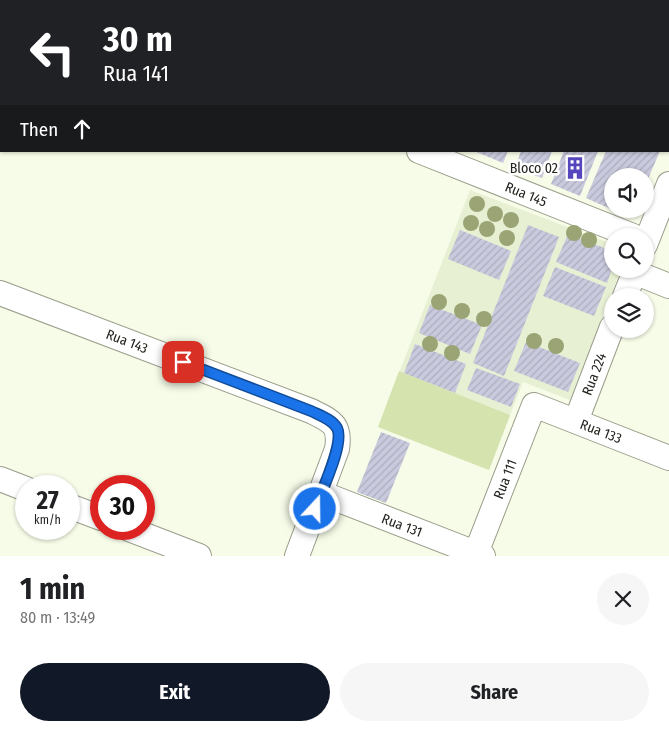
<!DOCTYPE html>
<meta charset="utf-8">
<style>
:root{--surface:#fff;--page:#f6f6f6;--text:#202124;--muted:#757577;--accent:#111827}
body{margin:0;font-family:"Fira Sans Condensed",sans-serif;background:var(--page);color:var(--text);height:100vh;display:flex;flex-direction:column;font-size:19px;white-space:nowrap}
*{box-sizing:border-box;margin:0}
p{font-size:16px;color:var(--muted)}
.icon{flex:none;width:28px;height:28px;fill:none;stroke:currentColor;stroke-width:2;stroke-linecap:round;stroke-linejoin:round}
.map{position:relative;height:556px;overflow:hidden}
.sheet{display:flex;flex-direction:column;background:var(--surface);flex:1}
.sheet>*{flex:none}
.banner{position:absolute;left:0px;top:0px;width:670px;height:152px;box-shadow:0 1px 4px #0004;background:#202124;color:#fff;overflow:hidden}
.controls{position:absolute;left:604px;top:168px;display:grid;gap:10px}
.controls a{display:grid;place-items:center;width:50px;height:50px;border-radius:50%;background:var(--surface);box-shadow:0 1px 4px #0004;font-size:25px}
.speed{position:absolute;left:15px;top:475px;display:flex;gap:10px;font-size:25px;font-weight:700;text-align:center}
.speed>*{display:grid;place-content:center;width:65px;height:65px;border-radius:50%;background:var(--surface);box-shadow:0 1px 4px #0004;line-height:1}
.speed small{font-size:12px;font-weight:400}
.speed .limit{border:8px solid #d22;background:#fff;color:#111}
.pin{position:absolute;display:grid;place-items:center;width:42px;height:42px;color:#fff;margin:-21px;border-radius:10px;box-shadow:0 2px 8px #0006}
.me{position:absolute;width:55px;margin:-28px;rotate:21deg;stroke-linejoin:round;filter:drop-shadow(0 0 4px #0008)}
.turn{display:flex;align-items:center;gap:18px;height:105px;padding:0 20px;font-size:22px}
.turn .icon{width:65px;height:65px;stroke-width:2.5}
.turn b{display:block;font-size:35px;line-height:42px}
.then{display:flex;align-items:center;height:48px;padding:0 20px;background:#0003;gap:10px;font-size:19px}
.round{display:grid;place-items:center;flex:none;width:52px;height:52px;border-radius:26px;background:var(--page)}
.summary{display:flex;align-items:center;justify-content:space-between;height:85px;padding:0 20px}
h1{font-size:30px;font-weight:700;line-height:38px}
.action{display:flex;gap:10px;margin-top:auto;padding:10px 20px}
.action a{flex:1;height:58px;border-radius:30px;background:var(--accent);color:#fff;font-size:20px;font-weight:700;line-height:58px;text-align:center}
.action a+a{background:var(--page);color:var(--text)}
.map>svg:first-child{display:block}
.built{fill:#e8f0d4}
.pitch{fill:#d5e3af}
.building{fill:url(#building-hatch)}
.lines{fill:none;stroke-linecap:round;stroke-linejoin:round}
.minor-casing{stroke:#989d8a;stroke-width:26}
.minor{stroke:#fff;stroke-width:24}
.tree{fill:#9aa474}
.route-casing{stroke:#114b97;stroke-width:12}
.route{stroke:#1a73e8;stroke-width:9}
.labels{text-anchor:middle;stroke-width:5;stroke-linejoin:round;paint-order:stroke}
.poi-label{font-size:14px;fill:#21231c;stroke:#fff;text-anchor:end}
.street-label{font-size:14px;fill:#21231c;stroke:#fff}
</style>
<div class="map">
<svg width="669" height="556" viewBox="0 0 669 556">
<defs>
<pattern id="building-hatch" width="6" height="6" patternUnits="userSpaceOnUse" patternTransform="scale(1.25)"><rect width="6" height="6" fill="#c9cadd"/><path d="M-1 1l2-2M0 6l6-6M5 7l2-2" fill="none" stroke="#acadbd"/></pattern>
</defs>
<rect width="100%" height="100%" fill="#f6fce8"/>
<!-- built -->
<polygon class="built" points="470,190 612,244 612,269 621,269 570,400 523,382 489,470 378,427"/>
<!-- pitch -->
<polygon class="pitch" points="399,371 510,415 489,470 378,427"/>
<!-- building -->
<g class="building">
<polygon points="474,151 508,151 503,163"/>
<polygon points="521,151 552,151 542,178 515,168"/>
<polygon points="564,151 598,151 580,196 551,184"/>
<polygon points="606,151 660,151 645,186 645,176 612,176 612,209 635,209 631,218 586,198"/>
<polygon points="528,225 559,237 504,376 473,363"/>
<polygon points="460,230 511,251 499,280 448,259"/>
<polygon points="568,234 612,251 612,269 607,283 556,262"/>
<polygon points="555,267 606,287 594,316 543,296"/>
<polygon points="430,305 482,325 470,354 419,333"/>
<polygon points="526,342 580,363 568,392 514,371"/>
<polygon points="415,344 466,364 455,393 404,373"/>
<polygon points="476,368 520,384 511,407 467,390"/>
<polygon points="381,432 410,443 386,503 357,492"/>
</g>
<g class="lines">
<defs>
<g id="minor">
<polyline points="39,0 42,1"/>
<polyline points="419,151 633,236"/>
<polyline points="645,245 669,184"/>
<polyline points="634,272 669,286"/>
<path d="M0,293L311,411C331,421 341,424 337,449L297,556"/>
<polyline points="625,296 636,269"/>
<polyline points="576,421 612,327"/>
<polyline points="0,479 26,489"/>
<polyline points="321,493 483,556"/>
<polyline points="69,506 101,518"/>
<polyline points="129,529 199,556"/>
<polyline points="476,553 534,405 669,458"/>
</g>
</defs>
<!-- minor casing -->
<use href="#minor" class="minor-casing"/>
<!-- minor -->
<use href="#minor" class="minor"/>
</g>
<!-- trees -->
<g class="tree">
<circle cx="477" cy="204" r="8"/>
<circle cx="495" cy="214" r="8"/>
<circle cx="511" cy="220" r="8"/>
<circle cx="471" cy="223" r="8"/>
<circle cx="487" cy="229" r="8"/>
<circle cx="574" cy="233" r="8"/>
<circle cx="507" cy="238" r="8"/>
<circle cx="589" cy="240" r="8"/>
<circle cx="439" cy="302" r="8"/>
<circle cx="462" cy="311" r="8"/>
<circle cx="484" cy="319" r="8"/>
<circle cx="534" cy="341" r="8"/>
<circle cx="430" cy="344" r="8"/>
<circle cx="556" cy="346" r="8"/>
<circle cx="452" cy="353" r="8"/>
</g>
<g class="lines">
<defs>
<path id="route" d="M183,362L311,411C319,415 332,419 337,428C345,443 321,492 315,509"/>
</defs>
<!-- route casing -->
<use href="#route" class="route-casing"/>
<!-- route -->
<use href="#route" class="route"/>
</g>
<!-- icons -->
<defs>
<symbol id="building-bare" viewBox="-9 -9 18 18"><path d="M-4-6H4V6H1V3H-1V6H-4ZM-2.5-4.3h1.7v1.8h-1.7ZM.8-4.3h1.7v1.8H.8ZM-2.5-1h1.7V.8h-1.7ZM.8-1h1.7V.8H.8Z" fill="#5646be" stroke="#fff" stroke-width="2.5" paint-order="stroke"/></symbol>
</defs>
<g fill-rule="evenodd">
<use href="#building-bare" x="559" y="152" width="32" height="32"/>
</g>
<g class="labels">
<!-- poi labels -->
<g class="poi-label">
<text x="558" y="173">Bloco 02</text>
</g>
<!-- street labels -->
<g class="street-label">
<text transform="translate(526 194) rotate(22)" y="5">Rua 145</text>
<text transform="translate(127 341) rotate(21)" y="5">Rua 143</text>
<text transform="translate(594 374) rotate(-69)" y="5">Rua 224</text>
<text transform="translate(601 431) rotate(21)" y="5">Rua 133</text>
<text transform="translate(505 479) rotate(-69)" y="5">Rua 111</text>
<text transform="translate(402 525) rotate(21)" y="5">Rua 131</text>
</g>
</g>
</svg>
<div class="controls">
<a><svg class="icon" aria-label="sound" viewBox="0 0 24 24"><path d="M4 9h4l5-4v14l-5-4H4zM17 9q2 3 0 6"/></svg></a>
<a><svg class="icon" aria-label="search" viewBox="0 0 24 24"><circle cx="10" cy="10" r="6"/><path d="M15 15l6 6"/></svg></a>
<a><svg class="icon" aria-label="layers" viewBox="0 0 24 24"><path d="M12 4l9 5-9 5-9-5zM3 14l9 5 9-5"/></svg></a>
</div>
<div class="speed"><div>27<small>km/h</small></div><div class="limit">30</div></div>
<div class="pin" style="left:183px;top:362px;background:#d93025"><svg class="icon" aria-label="arrive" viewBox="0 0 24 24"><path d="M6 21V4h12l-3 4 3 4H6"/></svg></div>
<svg class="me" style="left:315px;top:509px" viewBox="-20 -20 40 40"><circle r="17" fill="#1a73e8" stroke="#fff" stroke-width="3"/><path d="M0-11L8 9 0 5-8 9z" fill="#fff"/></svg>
<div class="banner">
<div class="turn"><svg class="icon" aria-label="left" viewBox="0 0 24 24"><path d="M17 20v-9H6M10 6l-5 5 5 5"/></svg><div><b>30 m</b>Rua 141</div></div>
<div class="then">Then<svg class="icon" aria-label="ahead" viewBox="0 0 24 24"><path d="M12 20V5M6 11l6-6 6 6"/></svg></div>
</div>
</div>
<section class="sheet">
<div class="summary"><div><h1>1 min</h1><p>80 m · 13:49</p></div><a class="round"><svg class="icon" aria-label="close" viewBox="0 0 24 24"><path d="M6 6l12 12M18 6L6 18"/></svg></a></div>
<div class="action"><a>Exit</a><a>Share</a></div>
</section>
